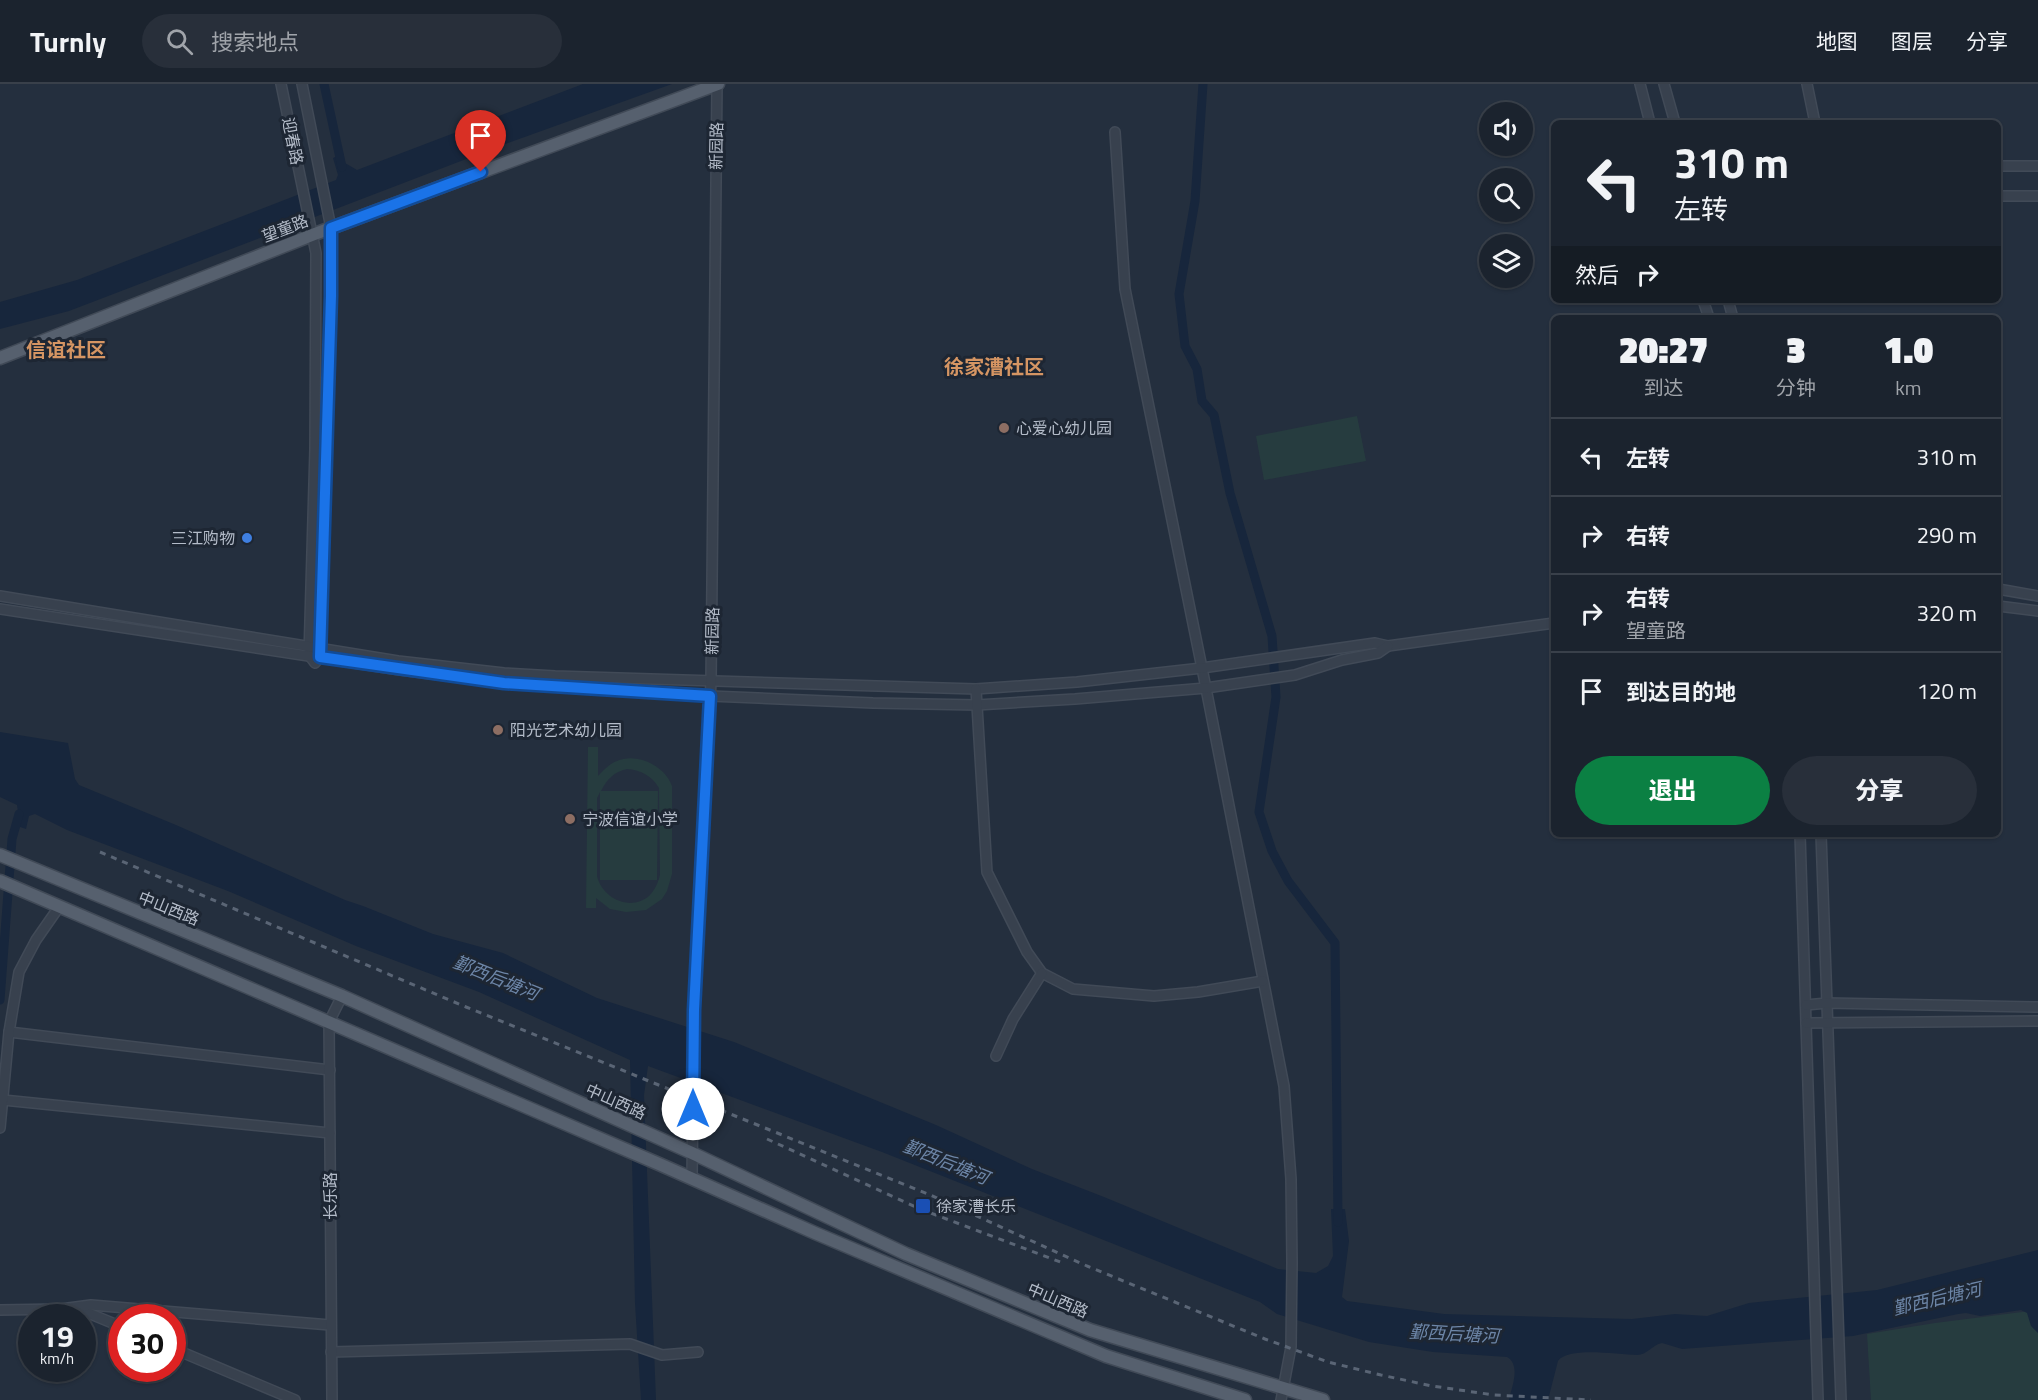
<!DOCTYPE html>
<html lang="zh">
<meta charset="utf-8">
<style>
:root{--surface:#1b232e;--page:#282f3a;--text:#f1f3f6;--muted:#a0a4aa;--line:#39404a;--accent:#0b8043}
body{margin:0;font-family:"Titillium Web","Noto Sans SC",sans-serif;background:var(--page);color:var(--text);height:100vh;display:flex;flex-direction:column;font-size:22px;white-space:nowrap}
*{box-sizing:border-box;margin:0}
p{font-size:20px;color:var(--muted)}
.icon{flex:none;width:33px;height:33px;fill:none;stroke:currentColor;stroke-width:2;stroke-linecap:round;stroke-linejoin:round}
.map{position:relative;flex:1;overflow:hidden}
.panel{position:absolute;left:1551px;top:231px;width:450px;height:522px;display:flex;flex-direction:column;background:var(--surface);border-radius:9px;box-shadow:0 2px 4px #0004,0 0 0 2px var(--line)}
.panel>*{flex:none}
.top-card{position:absolute;left:1551px;top:36px;width:450px;height:183px;border-radius:9px;box-shadow:0 2px 4px #0004,0 0 0 2px var(--line);background:#1b232e;color:var(--text);overflow:hidden}
.fabs{position:absolute;left:1479px;top:18px;display:grid;gap:12px}
.fabs a{display:grid;place-items:center;width:54px;height:54px;border-radius:50%;background:var(--surface);box-shadow:0 2px 4px #0004,0 0 0 2px var(--line);font-size:30px}
.speed{position:absolute;left:18px;top:1220px;display:flex;gap:12px;font-size:30px;font-weight:700;text-align:center}
.speed>*{display:grid;place-content:center;width:78px;height:78px;border-radius:50%;background:var(--surface);box-shadow:0 2px 4px #0004,0 0 0 2px var(--line);line-height:1}
.speed small{font-size:15px;font-weight:400}
.speed .limit{border:9px solid #d22;background:#fff;color:#111}
.pin{position:absolute;display:grid;place-items:center;width:51px;height:51px;color:#fff;margin:-62px -26px;border-radius:50% 50% 50% 0;rotate:-45deg;box-shadow:0 0 6px #0007}
.pin .icon{rotate:45deg}
.me{position:absolute;width:66px;margin:-33px;rotate:0deg;stroke-linejoin:round;filter:drop-shadow(0 0 4px #0008)}
.turn{display:flex;align-items:center;gap:21px;height:126px;padding:0 24px;font-size:27px}
.turn .icon{width:78px;height:78px;stroke-width:2.5}
.turn b{display:block;font-size:42px;line-height:51px}
.then{display:flex;align-items:center;height:57px;padding:0 24px;background:#0003;gap:12px;font-size:22px}
.eta{display:flex;justify-content:space-evenly;align-items:center;height:102px;text-align:center}
.eta b{font-size:36px;font-weight:800;line-height:42px}
.cta{display:flex;gap:12px;margin-top:auto;padding:12px 24px}
.cta a{flex:1;height:69px;border-radius:36px;background:var(--accent);color:#fff;font-size:24px;font-weight:800;line-height:69px;text-align:center}
.cta a+a{background:var(--page);color:var(--text)}
ul{padding:0;list-style:none}
li{display:flex;align-items:center;gap:18px;height:78px;padding:0 24px;border-top:2px solid var(--line)}
li div{flex:1}
li b{display:block;font-size:22px}
li em{font-style:normal}
header{display:flex;align-items:center;gap:36px;box-sizing:border-box;height:84px;padding:0 30px;background:var(--surface);border-bottom:2px solid var(--line)}
header strong{font-size:28px}
nav{display:flex;gap:33px;margin-inline-start:auto;font-size:21px}
.search{width:420px;height:54px;background:var(--page);display:flex;align-items:center;gap:15px;box-sizing:border-box;padding:0 21px;border-radius:33px;color:var(--muted);font-size:22px}
.map>svg:first-child{display:block}
.green{fill:#263c3f;fill-rule:evenodd}
.water{fill:#17263c}
.lines{fill:none;stroke-linecap:round;stroke-linejoin:round}
.canal{stroke:#17263c;stroke-width:9}
.minor-casing{stroke:#414a57;stroke-width:12}
.major-casing{stroke:#414a57;stroke-width:15}
.minor{stroke:#38414e;stroke-width:9}
.major{stroke:#56606e;stroke-width:12}
.rail{stroke:#5a6575;stroke-width:3;stroke-dasharray:6 6;stroke-linecap:butt}
.route-casing{stroke:#114b97;stroke-width:15}
.route{stroke:#1a73e8;stroke-width:10}
.education-dot{fill:#8d6e63;stroke:#1d2633;stroke-width:2}
.shop-dot{fill:#3f7fe0;stroke:#1d2633;stroke-width:2}
.transit-dot{fill:#1a4fb4;stroke:#1d2633;stroke-width:2}
.labels{text-anchor:middle;stroke-width:6;stroke-linejoin:round;paint-order:stroke}
.street-label{font-size:16px;fill:#b4bcc9;stroke:#1d2633}
.poi-label{font-size:16px;fill:#b4bcc9;stroke:#1d2633;text-anchor:start}
.water-label{font-size:18px;font-style:italic;fill:#6d86a8;stroke:#1d2633}
.quarter-label{font-size:20px;font-weight:bold;fill:#d59563;stroke:#1d2633}
</style>
<header>
<strong>Turnly</strong>
<div class="search"><svg class="icon" aria-label="search" viewBox="0 0 24 24"><circle cx="10" cy="10" r="6"/><path d="M15 15l6 6"/></svg>搜索地点</div>
<nav><a>地图</a><a>图层</a><a>分享</a></nav>
</header>
<div class="map">
<svg width="2038" height="1316" viewBox="0 0 2038 1316">
<rect width="100%" height="100%" fill="#242f3e"/>
<!-- green -->
<g class="green">
<polygon points="1357,332 1366,377 1264,396 1256,352"/>
<path d="M588,663H598V692C604,686 609,680 617,677C637,668 665,682 672,702V790L667,807L662,815L646,826L626,828L610,825L596,814V824H586ZM627,685C641,686 652,692 659,704L660,791C658,799 655,806 649,812C630,828 602,814 597,792V714L600,708V796H657L658,707H601C607,695 614,688 627,685Z"/>
<polygon points="2038,1226 2038,1316 1871,1316 1867,1250 1935,1239"/>
</g>
<!-- water -->
<g class="water">
<polygon points="583,0 672,0 508,59 69,227 0,245 0,218 77,196 336,96 338,91 333,74 343,69 345,79 357,86"/>
<path d="M0,648L68,659L75,695L79,701L176,741L345,816L363,822L433,850L503,869L597,914L734,958L936,1041L1032,1085L1104,1113L1278,1185L1316,1189L1328,1182L1333,1172L1331,1125H1345L1349,1157L1342,1213L1347,1217L1444,1230L1632,1235L1675,1230L1707,1232L1749,1219L1877,1206L2038,1166V1249L2031,1242L2027,1229L2021,1226L1980,1232L1966,1229L1958,1230L1853,1252L1682,1265L1662,1259C1652,1261 1647,1271 1637,1271C1618,1271 1569,1262 1558,1277L1548,1316H1509C1512,1302 1521,1281 1507,1273L1433,1268L1369,1258L1277,1230L1260,1218L882,1068L648,982L644,1011L656,1316H641L635,1219L630,976L479,908L356,862L228,807L67,746L35,730L29,732L26,745L14,741L18,728L17,721L0,713Z"/>
</g>
<g class="lines">
<!-- canal -->
<g class="canal">
<polyline points="324,0 342,83"/>
<polyline points="1203,0 1195,117 1179,210 1185,262 1197,285 1202,317 1214,331 1230,409 1272,552 1276,613 1259,728 1272,767 1288,797 1335,859 1338,1138"/>
<polyline points="0,916 12,755 19,730"/>
</g>
<defs>
<g id="minor">
<polyline points="281,0 316,169 315,365 309,571 315,579 320,573 321,563 331,212 331,144 302,0"/>
<polyline points="1640,0 1650,39"/>
<polyline points="1664,0 1675,39"/>
<polyline points="1807,0 1815,39"/>
<polyline points="1115,48 1125,205 1202,584 1284,1002 1291,1095 1292,1179 1291,1263 1281,1316"/>
<polyline points="1998,82 2038,82"/>
<polyline points="1998,112 2038,112"/>
<polyline points="1703,216 1709,234"/>
<polyline points="1728,216 1733,234"/>
<polyline points="1998,505 2038,512"/>
<polyline points="0,512 398,577 504,589 555,592 976,605 1077,598 1202,584 1375,559 1388,562 1554,539"/>
<polyline points="1998,522 2038,527"/>
<polyline points="0,525 400,586 504,599 710,612 873,619 977,621 1075,615 1206,604 1295,591 1342,576 1378,569 1388,562"/>
<polyline points="976,605 987,788 1027,868 1042,889 1073,905 1154,912 1198,908 1263,897"/>
<polyline points="1800,750 1818,1316"/>
<polyline points="1821,750 1841,1316"/>
<polyline points="1806,921 1827,919 2038,923"/>
<polyline points="1806,939 2038,937"/>
<polyline points="9,948 330,986"/>
<polyline points="996,972 1013,935 1042,889"/>
<polyline points="3,1016 330,1049"/>
<polyline points="0,1044 9,948 19,888 36,856 59,823"/>
<polyline points="692,1094 694,926 711,598 717,0"/>
<polyline points="76,1224 122,1243"/>
<polyline points="0,1226 61,1225 91,1221 330,1241"/>
<polyline points="172,1264 295,1316"/>
<polyline points="331,1268 630,1260 662,1271 698,1268"/>
<polyline points="332,1316 329,938 342,912"/>
</g>
<g id="major">
<polyline points="0,274 312,151 718,0"/>
<polyline points="0,771 342,912 692,1069 906,1170 1090,1246 1323,1316"/>
<polyline points="0,797 659,1080 815,1149 1106,1272 1245,1316"/>
</g>
</defs>
<!-- minor casing -->
<use href="#minor" class="minor-casing"/>
<!-- major casing -->
<use href="#major" class="major-casing"/>
<!-- minor -->
<use href="#minor" class="minor"/>
<!-- major -->
<use href="#major" class="major"/>
<!-- rail -->
<g class="rail">
<polyline points="100,768 466,923 928,1110 1087,1182 1265,1255 1328,1278 1381,1291 1432,1302 1494,1311 1591,1316"/>
<polyline points="767,1055 920,1125 1063,1179"/>
</g>
</g>
<g class="lines">
<defs>
<polyline id="route" points="481,88 331,144 331,212 320,573 504,599 710,612 694,926 693,1025"/>
</defs>
<!-- route casing -->
<use href="#route" class="route-casing"/>
<!-- route -->
<use href="#route" class="route"/>
</g>
<!-- markers -->
<g class="education-dot">
<circle cx="1004" cy="344" r="6"/>
<circle cx="498" cy="646" r="6"/>
<circle cx="570" cy="735" r="6"/>
</g>
<circle class="shop-dot" cx="247" cy="454" r="6"/>
<rect class="transit-dot" x="915" y="1114" width="16" height="16" rx="3"/>
<g class="labels">
<!-- street labels -->
<g class="street-label">
<text transform="translate(293 57) rotate(79)" y="6">迎春路</text>
<text transform="translate(716 62) rotate(-89)" y="6">新园路</text>
<text transform="translate(285 144) rotate(-21)" y="6">望童路</text>
<text transform="translate(712 547) rotate(-89)" y="6">新园路</text>
<text transform="translate(169 824) rotate(22)" y="6">中山西路</text>
<text transform="translate(616 1017) rotate(24)" y="6">中山西路</text>
<text transform="translate(330 1112) rotate(-90)" y="6">长乐路</text>
<text transform="translate(1058 1216) rotate(23)" y="6">中山西路</text>
</g>
<!-- poi labels -->
<g class="poi-label">
<text x="1016" y="350">心爱心幼儿园</text>
<text x="235" y="460" text-anchor="end">三江购物</text>
<text x="510" y="652">阳光艺术幼儿园</text>
<text x="582" y="741">宁波信谊小学</text>
<text x="936" y="1128">徐家漕长乐</text>
</g>
<!-- water labels -->
<g class="water-label">
<text transform="translate(496 894) rotate(22)" y="6">鄞西后塘河</text>
<text transform="translate(946 1078) rotate(22)" y="6">鄞西后塘河</text>
<text transform="translate(1937 1215) rotate(-13)" y="6">鄞西后塘河</text>
<text transform="translate(1454 1250) rotate(3)" y="6">鄞西后塘河</text>
</g>
<!-- quarter labels -->
<g class="quarter-label">
<text x="66" y="273">信谊社区</text>
<text x="994" y="290">徐家漕社区</text>
</g>
</g>
</svg>
<div class="fabs">
<a><svg class="icon" aria-label="sound" viewBox="0 0 24 24"><path d="M4 9h4l5-4v14l-5-4H4zM17 9q2 3 0 6"/></svg></a>
<a><svg class="icon" aria-label="search" viewBox="0 0 24 24"><circle cx="10" cy="10" r="6"/><path d="M15 15l6 6"/></svg></a>
<a><svg class="icon" aria-label="layers" viewBox="0 0 24 24"><path d="M12 4l9 5-9 5-9-5zM3 14l9 5 9-5"/></svg></a>
</div>
<div class="speed"><div>19<small>km/h</small></div><div class="limit">30</div></div>
<div class="pin" style="left:481px;top:88px;background:#d93025"><svg class="icon" aria-label="arrive" viewBox="0 0 24 24"><path d="M6 21V4h12l-3 4 3 4H6"/></svg></div>
<svg class="me" style="left:693px;top:1025px" viewBox="-20 -20 40 40"><circle r="19" fill="#fff"/><path d="M0-13L10 11 0 6-10 11z" fill="#1a73e8"/></svg>
<div class="top-card">
<div class="turn"><svg class="icon" aria-label="left" viewBox="0 0 24 24"><path d="M17 20v-9H6M10 6l-5 5 5 5"/></svg><div><b>310 m</b>左转</div></div>
<div class="then">然后<svg class="icon" aria-label="right" viewBox="0 0 24 24"><path d="M7 20v-9h11M14 6l5 5-5 5"/></svg></div>
</div>
<section class="panel">
<div class="eta">
<div><b>20:27</b><p>到达</p></div>
<div><b>3</b><p>分钟</p></div>
<div><b>1.0</b><p>km</p></div>
</div>
<ul>
<li><svg class="icon" aria-label="left" viewBox="0 0 24 24"><path d="M17 20v-9H6M10 6l-5 5 5 5"/></svg><div><b>左转</b></div><em>310 m</em></li>
<li><svg class="icon" aria-label="right" viewBox="0 0 24 24"><path d="M7 20v-9h11M14 6l5 5-5 5"/></svg><div><b>右转</b></div><em>290 m</em></li>
<li><svg class="icon" aria-label="right" viewBox="0 0 24 24"><path d="M7 20v-9h11M14 6l5 5-5 5"/></svg><div><b>右转</b><p>望童路</p></div><em>320 m</em></li>
<li><svg class="icon" aria-label="arrive" viewBox="0 0 24 24"><path d="M6 21V4h12l-3 4 3 4H6"/></svg><div><b>到达目的地</b></div><em>120 m</em></li>
</ul>
<div class="cta"><a>退出</a><a>分享</a></div>
</section>
</div>
